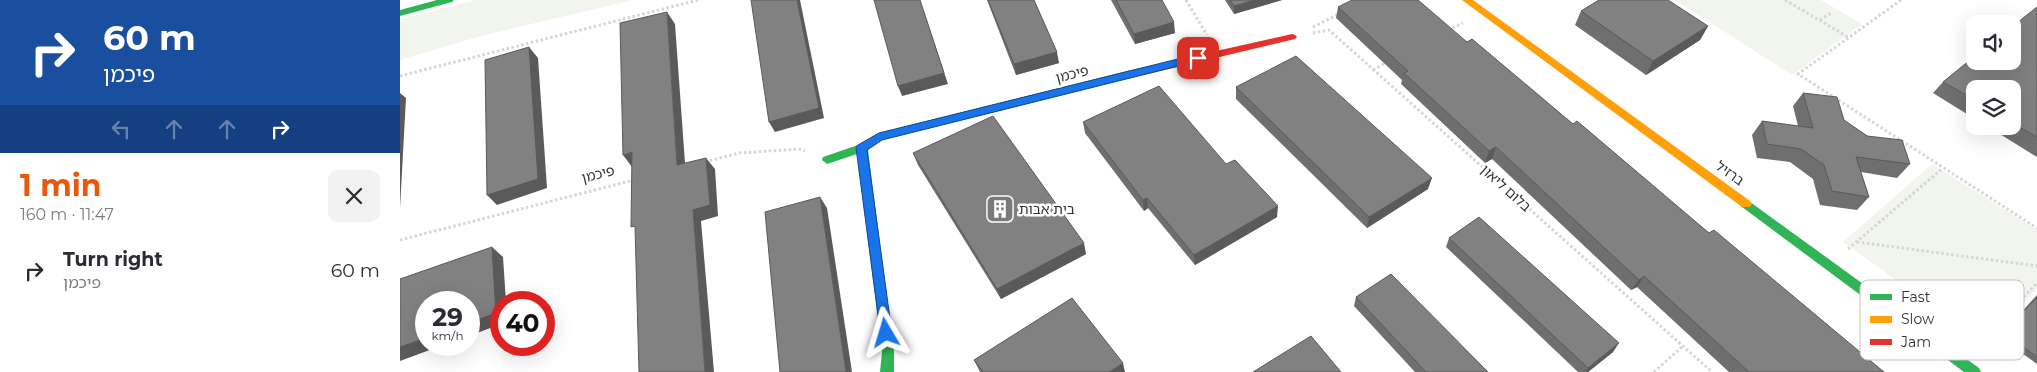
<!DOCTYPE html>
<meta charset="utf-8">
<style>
:root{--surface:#fff;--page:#f2f2f3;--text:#2b2b33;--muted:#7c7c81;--accent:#ea580c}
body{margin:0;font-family:Montserrat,"Noto Sans Hebrew",sans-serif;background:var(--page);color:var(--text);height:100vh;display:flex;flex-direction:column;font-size:19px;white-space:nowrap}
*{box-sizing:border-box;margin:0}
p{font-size:16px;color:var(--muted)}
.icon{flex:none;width:28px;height:28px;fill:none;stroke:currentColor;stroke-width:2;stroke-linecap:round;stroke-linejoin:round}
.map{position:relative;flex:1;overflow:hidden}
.details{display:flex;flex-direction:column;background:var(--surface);width:400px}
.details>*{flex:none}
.banner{background:#1a4fa0;color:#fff;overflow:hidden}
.controls{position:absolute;left:1566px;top:15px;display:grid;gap:10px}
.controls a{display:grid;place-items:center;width:55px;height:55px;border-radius:10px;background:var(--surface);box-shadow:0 5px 20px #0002;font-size:25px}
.speed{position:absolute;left:15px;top:291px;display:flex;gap:10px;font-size:25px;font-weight:700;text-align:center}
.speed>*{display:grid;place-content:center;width:65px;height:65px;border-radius:50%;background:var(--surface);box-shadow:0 5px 20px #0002;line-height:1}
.speed small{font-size:12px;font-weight:400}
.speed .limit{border:8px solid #d22;background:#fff;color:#111}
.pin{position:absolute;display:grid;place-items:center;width:42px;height:42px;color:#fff;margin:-21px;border-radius:10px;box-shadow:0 2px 8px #0006}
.me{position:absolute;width:55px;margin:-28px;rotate:353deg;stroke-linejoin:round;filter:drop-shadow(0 0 4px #0008)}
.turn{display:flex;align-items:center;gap:18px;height:105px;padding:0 20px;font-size:22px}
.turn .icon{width:65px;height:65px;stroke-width:2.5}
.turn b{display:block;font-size:35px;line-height:42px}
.lanes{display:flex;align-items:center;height:48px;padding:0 20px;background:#0003;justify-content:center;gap:25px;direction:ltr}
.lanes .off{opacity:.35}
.round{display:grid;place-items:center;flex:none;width:52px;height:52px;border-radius:10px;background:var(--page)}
.headline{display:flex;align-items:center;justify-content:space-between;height:85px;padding:0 20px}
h1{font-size:30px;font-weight:700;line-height:38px;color:var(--accent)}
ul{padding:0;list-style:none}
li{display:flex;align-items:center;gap:15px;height:65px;padding:0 20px}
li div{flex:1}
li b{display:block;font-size:19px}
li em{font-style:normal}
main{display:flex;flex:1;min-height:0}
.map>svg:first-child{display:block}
.green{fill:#f1f5ed}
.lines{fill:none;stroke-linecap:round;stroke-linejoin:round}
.path{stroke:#d6d6d6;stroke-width:3;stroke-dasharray:2.5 2.5;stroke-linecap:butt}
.fast{fill:#30b455;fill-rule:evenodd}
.slow{fill:#ff9f0a;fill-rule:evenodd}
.jam{fill:#e5322d;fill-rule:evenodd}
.wall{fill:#6f6f6f}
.shaded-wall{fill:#5a5a5a}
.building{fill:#818181;stroke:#5a5a5a}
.route{fill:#1a73e8;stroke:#114b97}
.labels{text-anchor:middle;stroke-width:5;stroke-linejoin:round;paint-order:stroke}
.street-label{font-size:14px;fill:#333;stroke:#fff}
.poi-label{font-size:14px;fill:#333;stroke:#fff;text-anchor:start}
.key{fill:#fff;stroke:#c2c2c2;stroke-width:1}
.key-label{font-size:14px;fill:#333}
</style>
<main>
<section class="details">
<div class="banner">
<div class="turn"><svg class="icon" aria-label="right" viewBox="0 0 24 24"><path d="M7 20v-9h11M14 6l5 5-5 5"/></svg><div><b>60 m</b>פיכמן</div></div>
<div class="lanes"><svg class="icon off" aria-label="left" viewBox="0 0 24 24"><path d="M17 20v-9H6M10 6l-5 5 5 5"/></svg><svg class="icon off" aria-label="ahead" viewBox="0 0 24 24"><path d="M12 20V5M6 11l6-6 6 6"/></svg><svg class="icon off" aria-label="ahead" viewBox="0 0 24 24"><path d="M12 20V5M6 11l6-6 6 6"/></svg><svg class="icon" aria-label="right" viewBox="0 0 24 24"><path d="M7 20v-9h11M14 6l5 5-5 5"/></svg></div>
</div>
<div class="headline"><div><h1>1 min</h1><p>160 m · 11:47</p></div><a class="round"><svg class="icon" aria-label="close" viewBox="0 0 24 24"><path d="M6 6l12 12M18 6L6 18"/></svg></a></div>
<ul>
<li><svg class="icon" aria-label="right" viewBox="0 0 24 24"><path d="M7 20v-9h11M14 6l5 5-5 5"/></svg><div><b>Turn right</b><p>פיכמן</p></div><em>60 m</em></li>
</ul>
</section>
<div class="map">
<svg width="1637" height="372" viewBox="0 0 1637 372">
<rect width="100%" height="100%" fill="#fff"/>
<!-- green -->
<g class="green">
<polygon points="76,0 233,0 81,36 0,60 0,19"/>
<polygon points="1275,0 1421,0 1462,24 1392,75"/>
<polygon points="1532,164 1637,230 1637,289 1586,344 1443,242"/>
</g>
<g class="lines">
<!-- path -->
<g class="path">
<polyline points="786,0 807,35"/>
<polyline points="1385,0 1448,37"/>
<polyline points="1501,0 1398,74 1637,228"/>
<polyline points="1420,20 1431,13"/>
<polyline points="913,27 939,14"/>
<polyline points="1048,30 1063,23"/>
<polyline points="913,33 929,30 1312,372"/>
<polyline points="973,70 987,62"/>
<polyline points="0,76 298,0"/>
<polyline points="305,162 339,153 399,149 405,151"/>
<polyline points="0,240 234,180"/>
<polyline points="1457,242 1637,266"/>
<polyline points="1448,249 1543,168"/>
<polyline points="1579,344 1637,283"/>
<polyline points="1599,360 1615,343"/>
<polyline points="1254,372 1283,346"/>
</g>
<!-- fast -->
<g class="fast">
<polygon points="37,0 54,0 52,2 0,16 0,10"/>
<polygon points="727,71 732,75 731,78 482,140 468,150 494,352 494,372 480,372 482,352 457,154 427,164 422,160 423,157 458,145 479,133"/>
<polygon points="1346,199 1579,368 1581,372 1564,372 1342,207 1340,204 1342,201"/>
</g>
<!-- slow -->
<polygon class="slow" points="1062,0 1073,0 1350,201 1352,204 1350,207 1342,207"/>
<!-- jam -->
<polygon class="jam" points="892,34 895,35 897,37 895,39 727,79 722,75 727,71"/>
</g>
<!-- wall -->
<g class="wall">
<polygon points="587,0 634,0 659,63 616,75"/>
<polygon points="711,0 762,0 775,33 735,44"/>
<polygon points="825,0 882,0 834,14"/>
<polygon points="938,7 1067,42 1173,124 1309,233 1484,372 1329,372 1237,287 1231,290 1092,159 1085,163 1001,84 1002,80 936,18"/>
<polygon points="1637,7 1637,157 1587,126 1612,126 1612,89 1575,89 1575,119 1533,93 1543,82"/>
<polygon points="1181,11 1308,26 1300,40 1246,75 1175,25"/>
<polygon points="836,87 1028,189 967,228 836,99"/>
<polygon points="1403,93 1510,164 1497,178 1461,172 1469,197 1457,210 1420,205 1413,179 1390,162 1357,158 1352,135 1362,121 1398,126 1393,106"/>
<polygon points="683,122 826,164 877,217 795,265 748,208 744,211 685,133"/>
<polygon points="513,153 686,254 601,299 518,165"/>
<polygon points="1049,238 1213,352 1188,372 1178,372 1046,247"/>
<polygon points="1637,295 1637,364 1599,337"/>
<polygon points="956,297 1088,372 1015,372 954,306"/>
<polygon points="574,360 725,372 580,372"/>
</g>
<!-- shaded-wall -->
<g class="shaded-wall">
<polygon points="397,0 400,0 424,118 375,132 369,122"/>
<polygon points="520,0 548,84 502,96 498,86"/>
<polygon points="855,0 882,0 834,14 834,6"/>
<polygon points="267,12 275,24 286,177 277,165"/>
<polygon points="774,22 775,33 735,44 734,34"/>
<polygon points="1308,26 1300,40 1246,75 1253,61"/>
<polygon points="129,47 138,58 147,188 97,205 87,195"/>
<polygon points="657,52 659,63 616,75 614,64"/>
<polygon points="0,93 6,98 0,208"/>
<polygon points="1096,147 1092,159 1085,163 1089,151"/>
<polygon points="232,152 232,167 223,155"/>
<polygon points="306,158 315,169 318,216 301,221 314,372 305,372 293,210"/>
<polygon points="1032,178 1028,189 967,228 969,217"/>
<polygon points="420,197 427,208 452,372 446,372"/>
<polygon points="747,198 748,208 744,211 743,200"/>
<polygon points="878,206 877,217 795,265 794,255"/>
<polygon points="684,243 686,254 601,299 597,289"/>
<polygon points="92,247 103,257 106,302 101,302 101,324 69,336 69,323"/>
<polygon points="1244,276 1237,287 1231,290 1239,280"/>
<polygon points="26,338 26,345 43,345 0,361 0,347"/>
<polygon points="1219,343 1213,352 1188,372 1185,372 1188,368"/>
<polygon points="723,363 725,372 709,372"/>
</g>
<!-- building -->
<g class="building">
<polygon points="351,0 397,0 419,108 369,122"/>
<polygon points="474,0 520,0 544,73 498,86"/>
<polygon points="588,0 634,0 657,52 614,64"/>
<polygon points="716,0 762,0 774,22 734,34"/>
<polygon points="830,0 855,0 834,6"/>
<polygon points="952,0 1018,0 1067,42 1072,39 1173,124 1177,121 1309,233 1314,230 1484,372 1349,372 1244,276 1239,280 1096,147 1089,151 1004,73 1008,71 938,7"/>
<polygon points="1199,0 1268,0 1308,26 1253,61 1181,11"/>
<polygon points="1637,7 1637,137 1612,123 1612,89 1575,89 1575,100 1543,82 1575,56 1575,61 1612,61 1612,27"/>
<polygon points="267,12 277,165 306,158 310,205 293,210 305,372 239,372 235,226 231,227 232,152 223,155 220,23"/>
<polygon points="129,47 138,179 87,195 85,60"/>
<polygon points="896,56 1032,178 969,217 836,87"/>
<polygon points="759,86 826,164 835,160 878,206 794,255 747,198 743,200 683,122"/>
<polygon points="1403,93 1437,97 1444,120 1467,136 1502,140 1510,164 1456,157 1469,197 1432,191 1424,165 1401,149 1367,144 1362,121 1413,128"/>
<polygon points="593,116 684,243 597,289 513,153"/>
<polygon points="420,197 446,372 380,372 365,212"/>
<polygon points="1079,217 1219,343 1188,368 1049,238"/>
<polygon points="92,247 96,313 69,323 69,302 26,302 26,338 0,347 0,279"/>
<polygon points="991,274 1088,372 1026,372 956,297"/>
<polygon points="1637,297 1637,357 1604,333"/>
<polygon points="672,298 723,363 709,372 583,372 574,360"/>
<polygon points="911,336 941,372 853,372"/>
</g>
<!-- route -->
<polygon class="route" points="798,54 802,55 802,60 482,140 467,150 492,333 490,337 486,339 481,337 456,148 458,145 479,133"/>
<!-- icons -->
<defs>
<symbol id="building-square" viewBox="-11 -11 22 22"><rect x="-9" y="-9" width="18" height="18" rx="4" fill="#7a7a7a" stroke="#fff"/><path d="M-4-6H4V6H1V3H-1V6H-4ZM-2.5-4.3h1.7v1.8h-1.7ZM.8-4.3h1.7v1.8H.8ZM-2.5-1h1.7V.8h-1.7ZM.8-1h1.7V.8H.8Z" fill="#fff"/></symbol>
</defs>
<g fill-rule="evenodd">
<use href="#building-square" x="584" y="193" width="32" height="32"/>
</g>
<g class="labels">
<!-- street labels -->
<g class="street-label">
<text transform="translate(672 74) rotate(-14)" y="5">פיכמן</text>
<text transform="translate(1330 173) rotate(36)" y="5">ברזיל</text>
<text transform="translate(198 174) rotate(-14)" y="5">פיכמן</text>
<text transform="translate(1106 188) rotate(42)" y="5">בלום ליאון</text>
</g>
<!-- poi labels -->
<g class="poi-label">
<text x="619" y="214">בית אבות</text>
</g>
</g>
<!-- legend -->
<rect x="1460" y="280" width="164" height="80" rx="8" class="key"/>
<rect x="1470" y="294" width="22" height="6" fill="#30b455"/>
<rect x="1470" y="316" width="22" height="7" fill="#ff9f0a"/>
<rect x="1470" y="339" width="22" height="6" fill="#e5322d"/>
<g class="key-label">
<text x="1501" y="302">Fast</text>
<text x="1501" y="324">Slow</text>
<text x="1501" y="347">Jam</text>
</g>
</svg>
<div class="controls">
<a><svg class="icon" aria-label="sound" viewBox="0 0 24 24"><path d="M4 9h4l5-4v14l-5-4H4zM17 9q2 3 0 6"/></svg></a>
<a><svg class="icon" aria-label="layers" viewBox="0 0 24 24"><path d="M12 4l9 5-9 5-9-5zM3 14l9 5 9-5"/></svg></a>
</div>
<div class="speed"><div>29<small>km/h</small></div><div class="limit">40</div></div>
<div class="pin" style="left:798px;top:58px;background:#d93025"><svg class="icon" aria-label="arrive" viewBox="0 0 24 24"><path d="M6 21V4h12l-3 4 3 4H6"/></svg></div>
<svg class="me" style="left:486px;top:333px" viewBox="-20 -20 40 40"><path d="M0-17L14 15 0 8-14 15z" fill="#1a73e8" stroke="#fff" stroke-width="4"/></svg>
</div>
</main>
